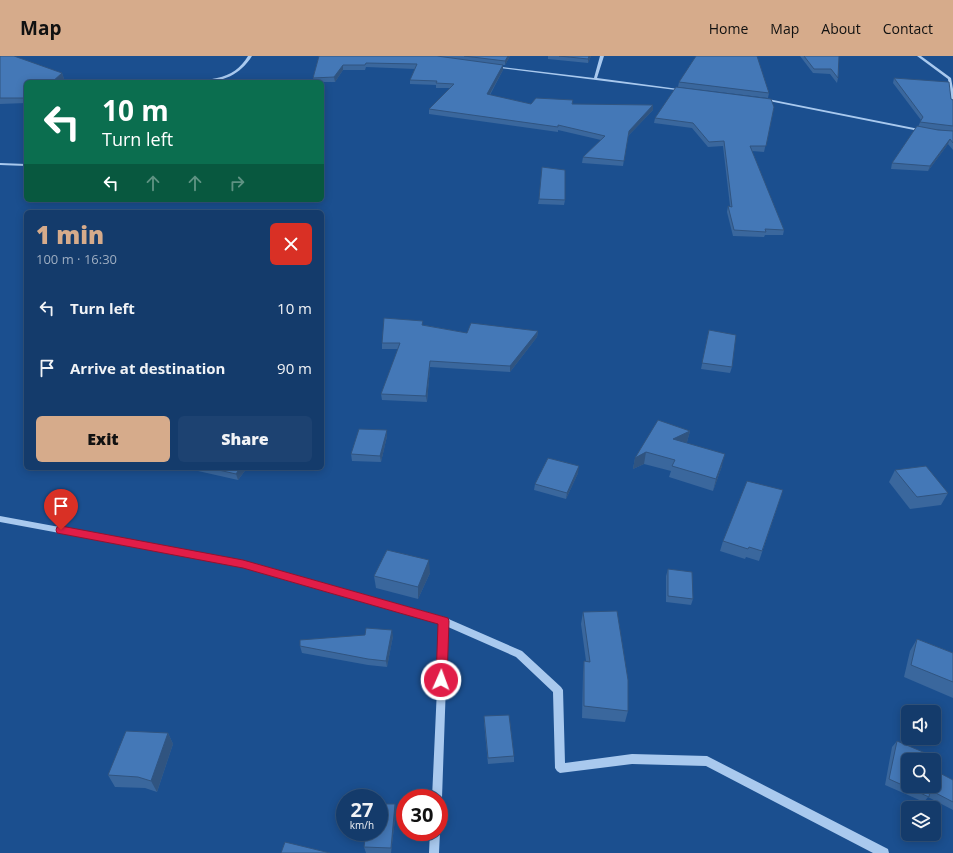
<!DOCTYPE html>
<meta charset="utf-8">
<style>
:root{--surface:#143b6b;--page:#1d4271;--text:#f1f3f6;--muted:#9dadc1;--line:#33557e;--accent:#d6ab8b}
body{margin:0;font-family:"Open Sans",sans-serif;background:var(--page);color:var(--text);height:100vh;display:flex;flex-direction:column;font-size:15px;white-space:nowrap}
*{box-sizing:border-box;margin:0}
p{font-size:13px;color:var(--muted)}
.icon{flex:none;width:22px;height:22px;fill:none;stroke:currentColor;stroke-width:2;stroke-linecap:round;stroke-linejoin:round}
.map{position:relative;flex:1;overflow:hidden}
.sheet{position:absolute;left:24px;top:154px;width:300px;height:260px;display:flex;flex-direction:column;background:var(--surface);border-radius:6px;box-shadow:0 2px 10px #0003,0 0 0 1px var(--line)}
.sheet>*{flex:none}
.top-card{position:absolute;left:24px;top:24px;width:300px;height:122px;border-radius:6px;box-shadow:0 2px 10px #0003,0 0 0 1px var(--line);background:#0b6e4f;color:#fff;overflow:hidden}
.buttons{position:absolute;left:901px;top:649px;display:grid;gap:8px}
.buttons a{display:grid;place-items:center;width:40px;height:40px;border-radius:6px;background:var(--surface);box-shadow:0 2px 10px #0003,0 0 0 1px var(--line);font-size:20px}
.speed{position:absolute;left:336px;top:733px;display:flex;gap:8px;font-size:20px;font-weight:700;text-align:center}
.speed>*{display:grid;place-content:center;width:52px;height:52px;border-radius:50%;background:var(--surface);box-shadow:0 2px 10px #0003,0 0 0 1px var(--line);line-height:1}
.speed small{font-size:10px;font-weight:400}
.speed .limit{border:6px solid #d22;background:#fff;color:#111}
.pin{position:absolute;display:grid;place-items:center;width:34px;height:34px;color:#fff;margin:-41px -17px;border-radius:50% 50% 50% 0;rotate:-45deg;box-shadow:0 0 4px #0007}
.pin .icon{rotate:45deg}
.me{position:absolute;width:44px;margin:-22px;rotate:2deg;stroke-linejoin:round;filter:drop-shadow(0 0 3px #0008)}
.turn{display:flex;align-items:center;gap:14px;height:84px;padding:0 12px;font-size:18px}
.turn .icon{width:52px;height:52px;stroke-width:2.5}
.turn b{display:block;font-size:28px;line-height:34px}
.lanes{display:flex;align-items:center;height:38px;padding:0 12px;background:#0003;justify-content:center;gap:20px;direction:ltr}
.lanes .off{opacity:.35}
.round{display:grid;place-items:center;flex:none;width:42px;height:42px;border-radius:6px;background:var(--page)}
.summary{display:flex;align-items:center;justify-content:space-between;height:68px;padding:0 12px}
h1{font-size:24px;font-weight:800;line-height:30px;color:var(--accent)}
.cta{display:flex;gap:8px;margin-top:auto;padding:8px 12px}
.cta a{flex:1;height:46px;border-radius:6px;background:var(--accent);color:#111;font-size:16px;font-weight:800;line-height:46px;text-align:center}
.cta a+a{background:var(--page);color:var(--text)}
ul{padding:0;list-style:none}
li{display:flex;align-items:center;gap:12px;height:60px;padding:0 12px}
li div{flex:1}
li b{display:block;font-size:15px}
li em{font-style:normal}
header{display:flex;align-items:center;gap:24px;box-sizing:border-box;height:56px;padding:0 20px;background:var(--accent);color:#111}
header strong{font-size:19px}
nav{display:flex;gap:22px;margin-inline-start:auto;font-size:14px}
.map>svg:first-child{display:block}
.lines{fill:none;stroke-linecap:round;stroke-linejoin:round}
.minor{fill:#a9c9ee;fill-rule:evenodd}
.wall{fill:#3a679d;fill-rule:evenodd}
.shaded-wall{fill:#305480}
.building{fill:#4478b7;stroke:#305480}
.route{fill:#e11d48;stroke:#92132f}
</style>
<header>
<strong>Map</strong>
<nav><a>Home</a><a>Map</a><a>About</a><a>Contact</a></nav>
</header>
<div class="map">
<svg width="953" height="797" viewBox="0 0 953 797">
<rect width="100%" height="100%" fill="#1b4f8f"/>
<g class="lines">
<!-- minor -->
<g class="minor">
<path d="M248,0H252C240,19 223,26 201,26C206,24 212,23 217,22C231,19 241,12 248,0Z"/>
<polygon points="600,0 604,0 597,22 686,34 684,35 492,11 494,10 594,22"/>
<polygon points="917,0 921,0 951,22 953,33 953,49 951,48 948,23"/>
<polygon points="763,42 924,74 926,75 924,76 764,44 763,44"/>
<polygon points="0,107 26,108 26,110 0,109"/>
<polygon points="0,460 243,505 444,561 522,595 561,631 563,634 565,707 632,698 707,700 888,793 889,797 873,797 706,710 632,708 560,717 557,715 555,712 553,636 516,601 448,571 442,742 441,746 439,746 439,742 432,742 440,567 243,511 0,466"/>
<polygon points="439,773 440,776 439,797 429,797 430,776 439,776"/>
</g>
</g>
<!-- wall -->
<g class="wall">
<polygon points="0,0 62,17 64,23 60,26 26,26 26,47 0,48"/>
<polygon points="319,0 510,0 505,9 503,9 503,14 490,39 531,48 573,44 573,48 653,49 653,54 628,80 623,110 582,107 583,101 601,84 558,74 558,76 429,58 429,53 450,32 436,32 436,29 410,28 410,24 415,13 366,11 365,14 343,14 335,26 314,26 313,22"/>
<polygon points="548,0 591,0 588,7 548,3"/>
<polygon points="800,0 839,0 838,22 837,27 830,18 813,17"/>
<path d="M894,22L953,44V94L948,88L928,115L891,113L892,107L918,71L921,64L893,27ZM922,72L951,75L938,74Z"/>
<polygon points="679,26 769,37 768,42 678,31"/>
<polygon points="774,51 764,96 752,95 784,174 783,179 765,179 764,181 733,180 727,156 728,150 730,150 723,90 708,91 692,72 654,67 655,62"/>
<polygon points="539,143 565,144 564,149 538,148"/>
<polygon points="424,269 467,277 538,275 537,281 510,316 430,311 427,346 382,344 381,338 398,293 382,293 382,287"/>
<polygon points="709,274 732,311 730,317 701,313"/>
<polygon points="387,374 387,380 381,406 352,405 351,398"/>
<polygon points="690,375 687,386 686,387 722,410 713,435 669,421 671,415 644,408 633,413 635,402"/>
<polygon points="189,412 247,412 238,424 198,415"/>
<polygon points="895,414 948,437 941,449 910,453 889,426"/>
<polygon points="578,417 566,443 534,434 535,428"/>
<polygon points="783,434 759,505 746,501 745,503 720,495 723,485"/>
<polygon points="668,513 693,543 691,549 666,546 666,520"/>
<polygon points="430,517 418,543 376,532 374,520"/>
<polygon points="583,556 628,655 625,666 582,662 583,617 584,605 586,605 581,568"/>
<polygon points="393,580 387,611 368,609 302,597 300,590"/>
<polygon points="917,583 953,597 953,642 904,621 910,595"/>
<polygon points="484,660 514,700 514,706 488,708 484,666"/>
<polygon points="168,677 173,688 157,736 145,732 115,731 108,719"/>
<polygon points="897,685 908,704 953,724 953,754 928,741 924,746 885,729 892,691"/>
<polygon points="395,748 396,754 391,797 366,797 364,791"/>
</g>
<!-- shaded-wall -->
<g class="shaded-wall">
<polygon points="508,0 510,0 505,9 505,5"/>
<polygon points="589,0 591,0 588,7 588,3"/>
<polygon points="343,9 343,14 335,26 334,21"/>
<polygon points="503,9 503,14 487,43 487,38"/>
<polygon points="62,17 64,23 60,26 52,26"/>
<polygon points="653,49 653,54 628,80 623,110 629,75"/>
<polygon points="950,83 948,88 928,115 930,110"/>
<polygon points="538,275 537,281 510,316 510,310"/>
<polygon points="430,305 430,311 427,346 426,340"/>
<polygon points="387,374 387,380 381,406 380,400"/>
<polygon points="690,375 687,386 670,394 673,383"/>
<polygon points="646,396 644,408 633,413 635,402"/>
<polygon points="725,398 722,410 713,435 716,423"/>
<polygon points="579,410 578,417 566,443 567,437"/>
<polygon points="240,412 247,412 238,424 236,418"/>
<polygon points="429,504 430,517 418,543 418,531"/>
<polygon points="392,574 393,580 387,611 386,605"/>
<polygon points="168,677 173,688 157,736 151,725"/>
<polygon points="395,748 396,754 391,797 391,792"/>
</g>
<!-- building -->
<g class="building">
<polygon points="0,0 14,0 62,17 52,26 26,26 26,42 0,42"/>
<polygon points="319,0 437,0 503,9 487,38 531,48 536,42 573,44 572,48 653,49 629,75 624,105 583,101 605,80 558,69 558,71 429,53 454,28 436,27 437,25 410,24 417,8 366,7 365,9 343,9 334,21 313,22"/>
<polygon points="464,0 508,0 505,5"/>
<polygon points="559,0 589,0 588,3"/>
<polygon points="696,0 757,0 769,37 679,26"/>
<polygon points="804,0 839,0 838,22 831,13 814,13"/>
<polygon points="894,22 949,26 951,43 953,44 953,70 920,66 923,61"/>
<polygon points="676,31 771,43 774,51 766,90 750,90 784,174 765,173 766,176 734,174 728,150 732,151 724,85 709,86 693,67 655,62"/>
<polygon points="917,70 938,74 953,75 953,87 950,83 930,110 892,107"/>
<polygon points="542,111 565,114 565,144 539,143"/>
<polygon points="384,262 423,265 422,269 467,277 471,267 538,275 510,310 430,305 426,340 381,338 400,287 382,287"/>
<polygon points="709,274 736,279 732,311 702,307"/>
<polygon points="658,364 690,375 673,383 725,398 716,423 672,410 675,404 646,396 635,402"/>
<polygon points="359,373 387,374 380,400 351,398"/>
<polygon points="548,402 579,410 567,437 535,428"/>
<polygon points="926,410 948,437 917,441 895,414"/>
<polygon points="210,412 240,412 236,418"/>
<polygon points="747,425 783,434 762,495 749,491 748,493 723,485"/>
<polygon points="387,494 429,504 418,531 374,520"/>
<polygon points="668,513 692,516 693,543 668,540"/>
<polygon points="617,555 628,624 628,655 584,650 584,605 590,606 583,556"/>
<polygon points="366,572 392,574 386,605 368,603 300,590 300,584 365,579"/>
<polygon points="917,583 953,597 953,626 911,609"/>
<polygon points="509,659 514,700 488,702 484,660"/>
<polygon points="126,675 168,677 151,725 138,721 108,719"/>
<polygon points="897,685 935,701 934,706 934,704 908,704 908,730 934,730 934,714 953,724 953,746 930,734 929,741 889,723"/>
<polygon points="379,748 395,748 391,792 364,791 366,776 379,776"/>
<polygon points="285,786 330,797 281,797"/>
</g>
<!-- route -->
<polygon class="route" points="61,470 243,504 448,562 449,565 447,624 446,627 441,629 437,627 436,624 438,568 243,512 57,477 56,474 57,471"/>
</svg>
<div class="buttons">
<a><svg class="icon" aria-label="sound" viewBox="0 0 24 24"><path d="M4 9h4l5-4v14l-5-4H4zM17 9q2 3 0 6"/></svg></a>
<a><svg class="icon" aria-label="search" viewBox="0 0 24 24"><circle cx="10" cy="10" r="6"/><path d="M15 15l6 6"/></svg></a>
<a><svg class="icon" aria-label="layers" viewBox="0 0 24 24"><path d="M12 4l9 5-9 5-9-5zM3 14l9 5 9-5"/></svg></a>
</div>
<div class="speed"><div>27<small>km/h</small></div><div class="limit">30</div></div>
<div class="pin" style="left:61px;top:474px;background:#d93025"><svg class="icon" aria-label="arrive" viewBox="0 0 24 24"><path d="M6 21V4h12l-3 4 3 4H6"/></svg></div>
<svg class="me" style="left:441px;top:624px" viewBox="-20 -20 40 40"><circle r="17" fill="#e11d48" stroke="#fff" stroke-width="3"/><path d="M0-11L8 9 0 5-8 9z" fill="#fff"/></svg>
<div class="top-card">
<div class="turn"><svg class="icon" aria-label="left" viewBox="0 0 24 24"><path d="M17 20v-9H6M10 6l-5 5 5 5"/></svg><div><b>10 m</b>Turn left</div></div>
<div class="lanes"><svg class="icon" aria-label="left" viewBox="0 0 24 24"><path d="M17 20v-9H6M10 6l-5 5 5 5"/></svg><svg class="icon off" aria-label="ahead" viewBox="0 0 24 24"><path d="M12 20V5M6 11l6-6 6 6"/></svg><svg class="icon off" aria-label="ahead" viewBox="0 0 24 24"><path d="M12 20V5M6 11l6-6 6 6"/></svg><svg class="icon off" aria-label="right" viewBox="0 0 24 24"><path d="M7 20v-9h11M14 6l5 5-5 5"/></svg></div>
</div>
<section class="sheet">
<div class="summary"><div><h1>1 min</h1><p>100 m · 16:30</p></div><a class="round" style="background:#d93025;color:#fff"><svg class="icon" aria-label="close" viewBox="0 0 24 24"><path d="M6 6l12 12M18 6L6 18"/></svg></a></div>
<ul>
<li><svg class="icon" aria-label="left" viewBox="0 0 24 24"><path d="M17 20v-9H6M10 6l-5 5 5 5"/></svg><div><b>Turn left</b></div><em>10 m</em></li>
<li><svg class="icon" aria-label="arrive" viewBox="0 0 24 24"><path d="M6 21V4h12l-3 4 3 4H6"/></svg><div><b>Arrive at destination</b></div><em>90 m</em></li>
</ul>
<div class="cta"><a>Exit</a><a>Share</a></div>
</section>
</div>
